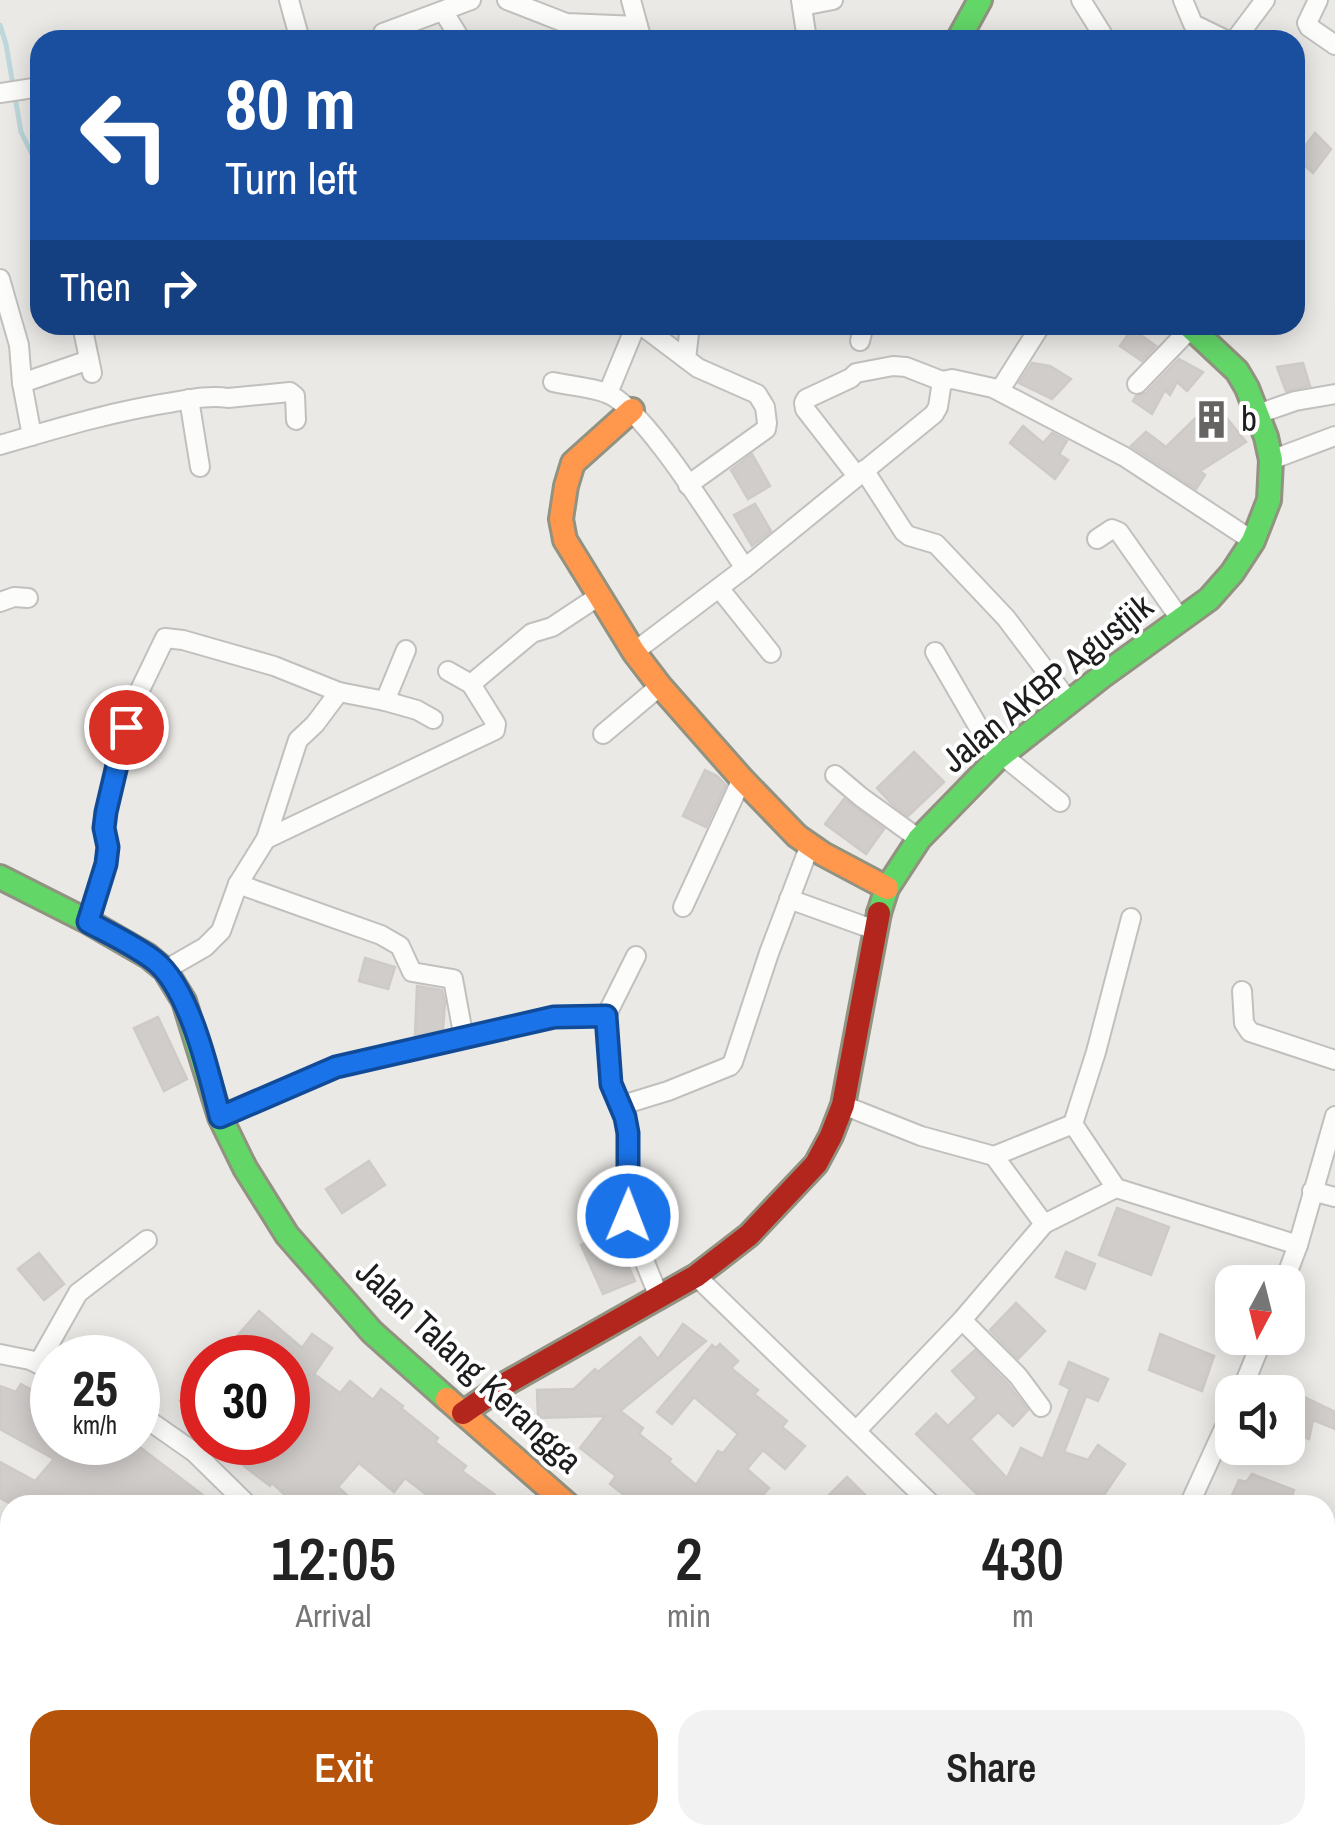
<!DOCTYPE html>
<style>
:root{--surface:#fff;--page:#f2f2f2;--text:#222;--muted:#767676;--accent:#b45309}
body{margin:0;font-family:"Archivo Narrow",sans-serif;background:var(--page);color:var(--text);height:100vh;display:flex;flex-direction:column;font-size:38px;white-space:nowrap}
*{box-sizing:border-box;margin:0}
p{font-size:32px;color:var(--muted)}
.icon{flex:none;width:55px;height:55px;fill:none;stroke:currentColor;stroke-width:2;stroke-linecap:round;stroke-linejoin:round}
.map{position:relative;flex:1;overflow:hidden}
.drawer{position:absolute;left:0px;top:1495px;width:1335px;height:350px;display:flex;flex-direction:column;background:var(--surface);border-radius:30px 30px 0 0;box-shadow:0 5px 25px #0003}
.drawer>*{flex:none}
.top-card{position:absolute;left:30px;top:30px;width:1275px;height:305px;border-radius:30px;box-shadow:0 5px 25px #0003;background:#1a4fa0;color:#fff;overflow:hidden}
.needle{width:65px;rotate:187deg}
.buttons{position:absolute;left:1215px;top:1265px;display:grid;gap:20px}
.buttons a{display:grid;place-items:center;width:90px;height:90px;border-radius:20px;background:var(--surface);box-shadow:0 5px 25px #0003;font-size:50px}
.speed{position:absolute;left:30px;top:1335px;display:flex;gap:20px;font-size:50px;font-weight:700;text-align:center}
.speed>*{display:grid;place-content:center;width:130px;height:130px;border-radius:50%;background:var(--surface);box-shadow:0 5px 25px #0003;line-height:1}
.speed small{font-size:25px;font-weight:400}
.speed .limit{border:15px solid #d22;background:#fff;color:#111}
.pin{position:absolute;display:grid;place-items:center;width:85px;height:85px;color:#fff;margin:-42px;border:5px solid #fff;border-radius:50%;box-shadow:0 2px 10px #0007}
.me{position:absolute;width:110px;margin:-55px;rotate:1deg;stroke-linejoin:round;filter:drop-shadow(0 0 8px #0008)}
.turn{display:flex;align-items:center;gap:35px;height:210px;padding:0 30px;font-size:45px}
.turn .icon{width:130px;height:130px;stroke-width:2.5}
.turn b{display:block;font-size:70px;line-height:85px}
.then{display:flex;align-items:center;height:95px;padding:0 30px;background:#0003;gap:20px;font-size:38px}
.eta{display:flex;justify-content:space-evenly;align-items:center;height:170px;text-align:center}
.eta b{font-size:60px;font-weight:600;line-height:70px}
.primary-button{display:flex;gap:20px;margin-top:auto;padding:20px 30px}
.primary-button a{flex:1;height:115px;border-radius:30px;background:var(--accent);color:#fff;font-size:40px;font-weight:600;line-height:115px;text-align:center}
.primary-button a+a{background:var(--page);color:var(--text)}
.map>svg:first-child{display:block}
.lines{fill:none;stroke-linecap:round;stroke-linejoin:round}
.stream{stroke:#bdd7da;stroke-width:5}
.building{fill:#d0cdcb;stroke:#cecac7;stroke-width:2.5}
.street-casing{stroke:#c1c0be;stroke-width:22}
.fast-casing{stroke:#929280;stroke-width:28}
.slow-casing{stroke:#929280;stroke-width:28}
.jam-casing{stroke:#929280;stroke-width:28}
.street{stroke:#fcfcfb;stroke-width:18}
.fast{stroke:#63d668;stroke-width:22}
.slow{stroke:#ff974d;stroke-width:22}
.jam{stroke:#b3261e;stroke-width:22}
.route-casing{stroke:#114b97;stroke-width:25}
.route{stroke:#1a73e8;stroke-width:18}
.labels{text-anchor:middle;stroke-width:8;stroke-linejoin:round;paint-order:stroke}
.poi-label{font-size:35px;fill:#1d1d1d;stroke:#fff;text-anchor:start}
.street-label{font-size:35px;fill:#1d1d1d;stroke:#fff}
</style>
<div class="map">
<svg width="1335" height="1845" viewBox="0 0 1335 1845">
<rect width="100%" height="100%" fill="#ebe9e6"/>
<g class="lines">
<!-- stream -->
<g class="stream">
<polyline points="0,25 6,44 21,132 40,170"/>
<polyline points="65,325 65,327"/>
</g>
</g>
<!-- building -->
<g class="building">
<polygon points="1315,133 1331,149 1313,173 1296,158"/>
<polygon points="1132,329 1156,346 1142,361 1120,346"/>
<polygon points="1179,359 1203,372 1187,391 1177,382 1170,395 1165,390 1152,414 1133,401 1136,396 1146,393"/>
<polygon points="1032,363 1050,366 1071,379 1052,399 1019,383"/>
<polygon points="1303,363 1310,386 1286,391 1277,367"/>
<polygon points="1213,401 1246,442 1200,471 1205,475 1196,489 1131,446 1146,432 1166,447"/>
<polygon points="1023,426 1043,443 1052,433 1067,441 1059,454 1068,460 1055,479 1010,443"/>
<polygon points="752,454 770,486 748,499 731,470"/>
<polygon points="755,504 771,531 752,546 734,515"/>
<polygon points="914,752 944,782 908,816 892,804 877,788"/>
<polygon points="705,770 717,776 726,785 706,827 683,816"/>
<polygon points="844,799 884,829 866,854 825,824"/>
<polygon points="365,958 395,967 388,989 359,981"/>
<polygon points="417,986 442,990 445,1002 443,1030 415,1036"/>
<polygon points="158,1017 187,1079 164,1091 134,1028"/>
<polygon points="369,1161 385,1185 342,1213 326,1189"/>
<polygon points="1117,1208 1169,1227 1151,1275 1099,1255"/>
<polygon points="613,1231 635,1281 603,1294 581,1245"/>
<polygon points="1066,1252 1095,1264 1085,1289 1056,1277"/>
<polygon points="39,1253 64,1284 44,1300 18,1269"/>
<polygon points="1016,1303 1045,1331 1018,1359 990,1330"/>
<polygon points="259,1311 302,1348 312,1334 332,1348 314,1374 340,1393 350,1381 373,1400 381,1389 403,1406 401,1408 438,1438 435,1442 466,1466 462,1471 495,1495 488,1505 440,1505 405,1478 394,1492 359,1463 338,1487 358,1505 296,1505 272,1483 270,1486 213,1442 288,1442 288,1358 218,1358"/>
<polygon points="683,1324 706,1341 620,1411 643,1428 639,1434 671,1459 669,1462 696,1485 718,1451 723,1453 738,1434 694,1397 672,1424 657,1412 712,1345 716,1348 720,1344 738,1361 731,1368 758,1390 754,1394 787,1421 782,1427 805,1446 785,1469 763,1450 747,1469 769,1488 754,1505 637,1505 610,1484 616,1476 580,1448 605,1416 538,1418 537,1390 574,1389 595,1369 598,1372 640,1337 658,1359"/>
<polygon points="1160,1334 1214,1356 1202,1391 1149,1370"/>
<polygon points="975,1350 1008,1384 1028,1410 1013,1426 998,1412 970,1439 1007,1478 1021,1448 1043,1459 1070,1389 1060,1384 1069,1362 1108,1379 1098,1401 1086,1396 1064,1452 1088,1460 1098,1445 1125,1464 1097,1505 988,1505 916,1434 936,1414 948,1426 977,1398 952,1371"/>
<polygon points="202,1371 202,1417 180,1401"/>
<polygon points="21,1384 52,1401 52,1442 133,1442 216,1505 13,1505 0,1498 0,1462 35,1481 54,1459 0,1429 0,1386 16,1392"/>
<polygon points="1288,1389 1335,1412 1335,1429 1313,1420 1309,1439 1295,1434 1298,1422 1288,1419"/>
<polygon points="1252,1474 1294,1490 1289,1505 1246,1505 1232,1495 1239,1480 1246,1482"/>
<polygon points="847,1477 875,1505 819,1505"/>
</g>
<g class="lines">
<defs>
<g id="street">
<polyline points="289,0 300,40"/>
<polyline points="507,0 566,23 638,26 642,40"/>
<polyline points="631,0 638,26"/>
<polyline points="801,0 807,40"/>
<polyline points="1081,0 1106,40"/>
<polyline points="1183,0 1193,24 1226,40"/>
<polyline points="1318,0 1307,23 1309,27 1335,45"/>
<polyline points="802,6 833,0"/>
<polyline points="443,11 461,40"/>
<polyline points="383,33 471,0"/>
<polyline points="1235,40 1265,0"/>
<polyline points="0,93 40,87"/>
<polyline points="0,279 19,345 22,383 32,436"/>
<polyline points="82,325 92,373"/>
<polyline points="641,325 698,368 757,394 765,407 767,423 766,429 688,485"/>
<polyline points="860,341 864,325"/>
<polyline points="686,359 690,325"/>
<path d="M553,382C570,386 590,387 606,393C644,406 719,531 745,568"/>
<polyline points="22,383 89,360"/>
<polyline points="1137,384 1191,328"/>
<polyline points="1000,390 1041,325"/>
<polyline points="608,393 636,325"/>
<polyline points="189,399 200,467"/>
<polyline points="1258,414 1295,401 1335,394"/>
<path d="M0,445C58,428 114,411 174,402C191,399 211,395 228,398L290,392L295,396L296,420"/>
<polyline points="1271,460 1335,436"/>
<polyline points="864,470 904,532 909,536 936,544 1006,618 1070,703"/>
<polyline points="857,476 805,409 804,403 806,399 851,378 856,373 893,366 906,367 942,381 952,379 993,388 1125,457 1253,541"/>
<polyline points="1097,539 1112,529 1119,532 1181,620"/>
<polyline points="719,588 771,653"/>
<polyline points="0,602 14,597 28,598"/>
<polyline points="634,652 745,568 934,414 938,407 942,381"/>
<polyline points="935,652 997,759"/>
<polyline points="471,684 532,633 552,627 599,596"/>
<polyline points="385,701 417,710 433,719"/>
<polyline points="603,734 660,686"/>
<polyline points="1002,755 1060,802"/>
<polyline points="835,775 861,797 919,839"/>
<polyline points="266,839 298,740 315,724 339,692"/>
<polyline points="238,884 381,935 400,946 412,972 453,979 464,1039"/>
<polyline points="789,899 875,930"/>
<polyline points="683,907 742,779"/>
<polyline points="89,922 106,864 108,847 105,828 106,812 120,750 137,696 165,638 183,640 274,666 339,692 385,701 406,650"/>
<polyline points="165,970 205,947 221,931 238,884 266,839 495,730 496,724 471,684 448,671"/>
<polyline points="1242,991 1244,1023 1250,1032 1335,1060"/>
<polyline points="606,1016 611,1085 625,1117 628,1133 628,1216 631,1228 659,1297"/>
<polyline points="843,1105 921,1136 994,1156"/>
<polyline points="619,1106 668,1091 730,1066 733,1062 769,953 810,845"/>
<polyline points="220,1117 336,1067 554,1017 606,1016 636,956"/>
<polyline points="1073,1124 1096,1052 1131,918"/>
<polyline points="1312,1191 1335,1197"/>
<polyline points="1044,1224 994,1156 1073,1124 1116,1188"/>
<polyline points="696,1276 932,1505"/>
<polyline points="1284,1282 1298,1245 1335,1116"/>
<polyline points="962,1320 1018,1376 1041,1407"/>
<polyline points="0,1354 30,1360 52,1370"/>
<polyline points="38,1364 78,1293 147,1240"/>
<polyline points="1241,1392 1263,1338"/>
<polyline points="138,1413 194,1452 248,1505"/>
<polyline points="857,1430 962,1320 1044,1224 1116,1188 1298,1245"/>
<polyline points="1189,1505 1232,1411"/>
<polyline points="0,1557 10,1563"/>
<polyline points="1325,1643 1335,1631"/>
<polyline points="1325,1670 1335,1671"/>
<polyline points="0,1776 10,1779"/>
<polyline points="54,1835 55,1845"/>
<polyline points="279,1845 292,1835"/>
<polyline points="653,1845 662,1835"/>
<polyline points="923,1845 931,1835"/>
</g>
<g id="fast">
<polyline points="958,40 980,0"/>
<polyline points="0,877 89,922 148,956 165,970 184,1001 220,1117 245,1168 287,1235 372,1332 447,1399"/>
<polyline points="879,913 887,888 919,839 997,759 1101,677 1209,599 1232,573 1253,541 1269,500 1271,460 1266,437 1247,388 1237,371 1188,325"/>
<polyline points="891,1835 895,1845"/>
</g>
<g id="slow">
<polyline points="632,410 573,463 566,486 561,519 565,540 634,652 660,686 742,779 797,836 823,854 887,888"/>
<polyline points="447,1399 568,1505"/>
</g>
<polyline id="jam" points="463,1413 505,1384 696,1276 749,1235 816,1164 831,1136 843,1105 879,913"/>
</defs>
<!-- street casing -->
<use href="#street" class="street-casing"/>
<!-- fast casing -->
<use href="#fast" class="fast-casing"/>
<!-- slow casing -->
<use href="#slow" class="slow-casing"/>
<!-- jam casing -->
<use href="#jam" class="jam-casing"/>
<!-- street -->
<use href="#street" class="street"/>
<!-- fast -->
<use href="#fast" class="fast"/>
<!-- slow -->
<use href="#slow" class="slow"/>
<!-- jam -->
<use href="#jam" class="jam"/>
</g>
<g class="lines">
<defs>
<path id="route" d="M126,727L106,812L104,828L108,847L106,864L88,922C110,934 136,946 155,961C190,989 209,1074 220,1117L336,1067L554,1017L606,1016L611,1084L625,1117L628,1133V1216"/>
</defs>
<!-- route casing -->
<use href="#route" class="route-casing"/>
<!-- route -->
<use href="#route" class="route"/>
</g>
<!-- icons -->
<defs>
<symbol id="building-bare" viewBox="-9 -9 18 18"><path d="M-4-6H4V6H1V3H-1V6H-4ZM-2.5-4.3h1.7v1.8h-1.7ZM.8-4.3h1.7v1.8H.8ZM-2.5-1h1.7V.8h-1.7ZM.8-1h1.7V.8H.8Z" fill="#656463" stroke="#fff" stroke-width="2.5" paint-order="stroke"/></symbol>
</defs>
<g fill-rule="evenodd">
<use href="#building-bare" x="1184" y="392" width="55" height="55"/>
</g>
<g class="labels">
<!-- poi labels -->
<g class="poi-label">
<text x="1241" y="431">b</text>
</g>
<!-- street labels -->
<g class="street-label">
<text transform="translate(1047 683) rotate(-39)" y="12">Jalan AKBP Agustjik</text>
<text transform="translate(469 1366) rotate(43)" y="12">Jalan Talang Kerangga</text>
</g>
</g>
</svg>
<div class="buttons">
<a><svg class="needle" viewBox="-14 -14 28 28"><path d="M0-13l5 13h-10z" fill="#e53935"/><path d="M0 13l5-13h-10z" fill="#767676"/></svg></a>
<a><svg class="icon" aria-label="sound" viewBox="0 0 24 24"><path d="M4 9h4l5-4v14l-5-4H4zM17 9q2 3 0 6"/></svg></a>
</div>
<div class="speed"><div>25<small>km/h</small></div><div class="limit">30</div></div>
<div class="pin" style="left:126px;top:727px;background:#d93025"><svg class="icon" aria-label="arrive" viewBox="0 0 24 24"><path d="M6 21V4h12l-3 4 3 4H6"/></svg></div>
<svg class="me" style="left:628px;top:1216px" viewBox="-20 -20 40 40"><circle r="17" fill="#1a73e8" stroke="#fff" stroke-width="3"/><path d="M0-11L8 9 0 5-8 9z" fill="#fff"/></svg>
<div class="top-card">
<div class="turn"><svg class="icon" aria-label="left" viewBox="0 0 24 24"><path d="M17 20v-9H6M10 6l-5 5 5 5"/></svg><div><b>80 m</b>Turn left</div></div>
<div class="then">Then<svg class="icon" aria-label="right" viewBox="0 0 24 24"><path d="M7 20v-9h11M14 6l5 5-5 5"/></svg></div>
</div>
<section class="drawer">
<div class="eta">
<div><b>12:05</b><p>Arrival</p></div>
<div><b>2</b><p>min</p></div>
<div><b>430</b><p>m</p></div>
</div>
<div class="primary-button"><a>Exit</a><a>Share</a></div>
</section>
</div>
